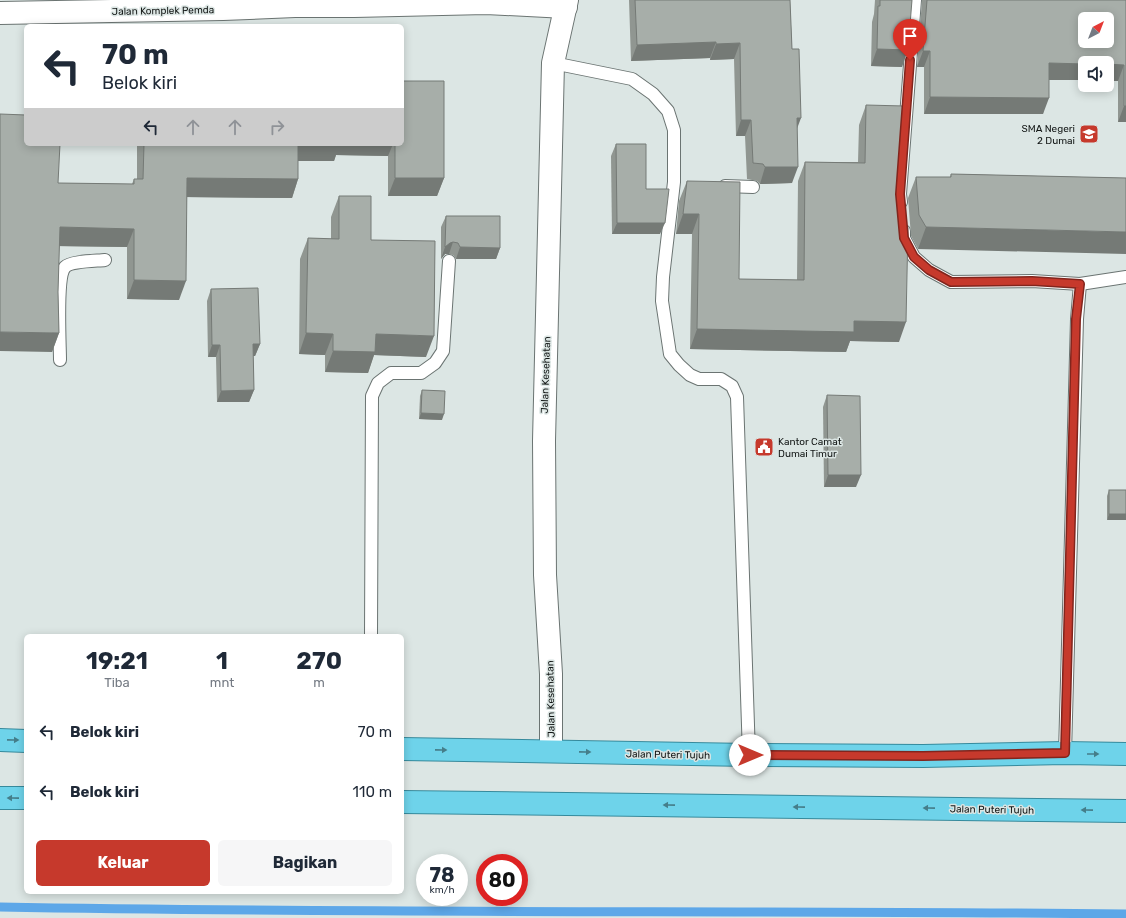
<!DOCTYPE html>
<html lang="id">
<style>
:root{--surface:#fff;--page:#f6f6f7;--text:#1f2937;--muted:#747a83;--accent:#c6392c}
body{margin:0;font-family:Rubik,sans-serif;background:var(--page);color:var(--text);height:100vh;display:flex;flex-direction:column;font-size:15px;white-space:nowrap}
*{box-sizing:border-box;margin:0}
p{font-size:13px;color:var(--muted)}
.icon{flex:none;width:22px;height:22px;fill:none;stroke:currentColor;stroke-width:2;stroke-linecap:round;stroke-linejoin:round}
.map{position:relative;flex:1;overflow:hidden}
.sheet{position:absolute;left:24px;top:634px;width:380px;height:260px;display:flex;flex-direction:column;background:var(--surface);border-radius:6px;box-shadow:0 2px 10px #0003}
.sheet>*{flex:none}
.guide{position:absolute;left:24px;top:24px;width:380px;height:122px;border-radius:6px;box-shadow:0 2px 10px #0003;background:#fff;color:var(--text);overflow:hidden}
.needle{width:26px;rotate:42deg}
.fabs{position:absolute;left:1078px;top:12px;display:grid;gap:8px}
.fabs a{display:grid;place-items:center;width:36px;height:36px;border-radius:6px;background:var(--surface);box-shadow:0 2px 10px #0003;font-size:20px}
.speed{position:absolute;left:416px;top:854px;display:flex;gap:8px;font-size:20px;font-weight:700;text-align:center}
.speed>*{display:grid;place-content:center;width:52px;height:52px;border-radius:50%;background:var(--surface);box-shadow:0 2px 10px #0003;line-height:1}
.speed small{font-size:10px;font-weight:400}
.speed .limit{border:6px solid #d22;background:#fff;color:#111}
.pin{position:absolute;display:grid;place-items:center;width:34px;height:34px;color:#fff;margin:-41px -17px;border-radius:50% 50% 50% 0;rotate:-45deg;box-shadow:0 0 4px #0007}
.pin .icon{rotate:45deg}
.me{position:absolute;width:44px;margin:-22px;rotate:90deg;stroke-linejoin:round;filter:drop-shadow(0 0 3px #0008)}
.turn{display:flex;align-items:center;gap:14px;height:84px;padding:0 12px;font-size:18px}
.turn .icon{width:52px;height:52px;stroke-width:2.5}
.turn b{display:block;font-size:28px;line-height:34px}
.lanes{display:flex;align-items:center;height:38px;padding:0 12px;background:#0003;justify-content:center;gap:20px;direction:ltr}
.lanes .off{opacity:.35}
.eta{display:flex;justify-content:space-evenly;align-items:center;height:68px;text-align:center}
.eta b{font-size:24px;font-weight:700;line-height:28px}
.button{display:flex;gap:8px;margin-top:auto;padding:8px 12px}
.button a{flex:1;height:46px;border-radius:6px;background:var(--accent);color:#fff;font-size:16px;font-weight:700;line-height:46px;text-align:center}
.button a+a{background:var(--page);color:var(--text)}
ul{padding:0;list-style:none}
li{display:flex;align-items:center;gap:12px;height:60px;padding:0 12px}
li div{flex:1}
li b{display:block;font-size:15px}
li em{font-style:normal}
.map>svg:first-child{display:block}
.lines{fill:none;stroke-linecap:round;stroke-linejoin:round}
.stream{stroke:#5da7e8;stroke-width:9}
.service-casing{stroke:#6b7472;stroke-width:14}
.minor-casing{stroke:#6b7472;stroke-width:24}
.trunk-casing{stroke:#368a9c;stroke-width:24}
.service{stroke:#fff;stroke-width:12}
.minor{stroke:#fff;stroke-width:22}
.trunk{stroke:#6ed3ea;stroke-width:22}
.wall{fill:#909691}
.shaded-wall{fill:#757a76}
.building{fill:#a7aea9;stroke:#757a76;fill-rule:evenodd}
.oneway{fill:#457e8a}
.route-casing{stroke:#81251d;stroke-width:10}
.route{stroke:#c6392c;stroke-width:7}
.labels{text-anchor:middle;stroke-width:3;stroke-linejoin:round;paint-order:stroke}
.street-label{font-size:10px;fill:#121615;stroke:#dce6e4}
.poi-label{font-size:10px;fill:#121615;stroke:#dce6e4;text-anchor:end}
</style>
<div class="map">
<svg width="1126" height="918" viewBox="0 0 1126 918">
<rect width="100%" height="100%" fill="#dce6e4"/>
<g class="lines">
<!-- stream -->
<path class="stream" d="M0,907C375,914 751,910 1126,914"/>
<defs>
<g id="service">
<polyline points="553,63 632,79 653,94 668,111 674,130 674,182 663,277 662,301 670,354 679,365 690,375 699,379 721,379 732,386 737,397 749,755"/>
<polyline points="725,186 753,187"/>
<polyline points="901,202 900,194 915,0"/>
<polyline points="904,231 904,238 914,257 929,270 951,282 1032,281 1080,284 1077,319 1065,753"/>
<polyline points="1080,284 1126,277"/>
<path d="M60,360C60,344 56,277 65,267C71,261 96,261 105,260"/>
<polyline points="371,636 372,396 378,383 391,373 421,373 435,363 443,351 449,261"/>
</g>
<g id="minor">
<polyline points="0,13 223,9 295,6 354,6 486,3 566,7"/>
<polyline points="551,751 551,674 545,575 544,441 553,63 567,0"/>
</g>
<g id="trunk">
<polyline points="0,740 26,741"/>
<polyline points="402,749 749,755 923,756 1065,753 1126,754"/>
<polyline points="0,798 26,798"/>
<polyline points="402,802 1126,811"/>
</g>
</defs>
<!-- service casing -->
<use href="#service" class="service-casing"/>
<!-- minor casing -->
<use href="#minor" class="minor-casing"/>
<!-- trunk casing -->
<use href="#trunk" class="trunk-casing"/>
<!-- service -->
<use href="#service" class="service"/>
<!-- minor -->
<use href="#minor" class="minor"/>
<!-- trunk -->
<use href="#trunk" class="trunk"/>
</g>
<!-- wall -->
<g class="wall">
<polygon points="629,0 790,0 792,49 797,128 792,183 760,184 757,181 747,179 745,136 736,136 734,59 710,60 710,58 631,61"/>
<polygon points="875,0 912,0 902,67 871,66 872,22 874,14"/>
<polygon points="922,0 1126,0 1126,122 1118,122 1118,81 1085,63 1085,80 1049,80 1043,114 924,114 924,67 917,67"/>
<polygon points="866,105 900,175 899,342 850,341 846,352 690,349 692,234 676,234 679,201 687,181 739,279 797,280 798,181 805,162 858,162 859,125"/>
<polygon points="137,144 402,144 444,178 437,196 388,196 388,156 336,155 334,161 298,161 298,179 292,198 187,197 179,300 127,299 127,247 59,246 58,292 59,333 52,352 58,183 132,184 134,179 137,179"/>
<polygon points="616,144 646,189 660,234 612,234 611,156"/>
<polygon points="951,174 1126,178 918,249 911,236 908,198 916,177 950,177"/>
<polygon points="339,196 371,240 426,357 374,355 368,373 325,372 325,355 299,354 300,259 308,238 331,239 331,217"/>
<polygon points="446,216 500,248 496,259 456,259 453,255 449,254 445,254 441,259 441,227"/>
<polygon points="211,289 260,344 255,356 253,356 254,390 249,402 217,402 216,357 208,357 207,301"/>
<polygon points="422,390 442,420 419,419 420,396"/>
<polygon points="827,395 856,487 824,487 823,407"/>
<polygon points="1109,490 1126,490 1107,520 1107,496"/>
</g>
<!-- shaded-wall -->
<g class="shaded-wall">
<polygon points="716,42 710,58 631,61 637,45"/>
<polygon points="740,43 734,59 710,60 716,44"/>
<polygon points="877,49 908,50 902,67 871,66"/>
<polygon points="923,51 930,51 924,67 917,67"/>
<polygon points="1049,63 1085,64 1085,80 1043,80"/>
<polygon points="1107,64 1124,65 1118,81 1107,81"/>
<polygon points="930,97 1049,98 1043,114 924,114"/>
<polygon points="1124,106 1126,106 1126,122 1118,122"/>
<polygon points="797,118 801,118 795,134"/>
<polygon points="741,120 751,120 745,136 736,136"/>
<polygon points="298,144 393,144 388,156 336,155 334,161 292,161"/>
<polygon points="765,167 798,167 792,183 760,184"/>
<polygon points="187,178 298,179 292,198 180,197"/>
<polygon points="395,178 444,178 437,196 388,196"/>
<polygon points="683,214 699,214 692,234 676,234"/>
<polygon points="617,223 665,223 660,234 612,234"/>
<polygon points="60,227 134,229 127,247 53,246"/>
<polygon points="926,227 1126,232 1126,254 918,249"/>
<polygon points="453,242 449,254 445,254 441,259 445,247 450,243"/>
<polygon points="460,247 500,248 496,259 456,259"/>
<polygon points="134,280 186,281 179,300 127,299"/>
<polygon points="854,321 906,322 899,342 850,341 846,352 690,349 697,329"/>
<polygon points="0,332 59,333 52,352 0,351"/>
<polygon points="306,333 333,334 325,355 299,354"/>
<polygon points="376,334 434,336 426,357 374,355 368,373 325,372 333,351"/>
<polygon points="253,344 260,344 255,356 248,356"/>
<polygon points="212,345 220,345 216,357 208,357"/>
<polygon points="254,390 249,402 217,402 221,391"/>
<polygon points="421,413 444,414 442,420 419,419"/>
<polygon points="828,475 861,475 856,487 824,487"/>
<polygon points="1109,514 1126,514 1126,520 1107,520"/>
</g>
<!-- building -->
<g class="building">
<polygon points="635,0 790,0 792,49 799,49 801,118 797,118 798,167 765,167 763,164 753,163 751,120 741,120 740,43 716,44 716,42 637,45"/>
<polygon points="880,0 912,0 908,50 877,49 878,6 880,6"/>
<path d="M927,0H1126V106H1124V65L1107,64V63H1085V64L1049,63V98L930,97V51H923ZM1085,19H1107V41H1085Z"/>
<polygon points="402,81 444,81 444,178 395,178 395,144 402,144"/>
<polygon points="866,105 904,106 900,175 904,219 908,228 906,322 854,321 854,332 697,329 699,214 683,214 687,181 740,182 739,279 804,280 805,162 865,163"/>
<polygon points="0,114 26,115 26,144 60,144 58,183 134,184 134,179 143,179 144,144 298,144 298,179 187,178 186,281 134,280 134,229 60,227 58,292 59,333 0,332"/>
<polygon points="616,144 646,144 646,189 669,189 665,223 617,223"/>
<polygon points="951,174 1126,178 1126,232 926,227 919,215 916,177 951,177"/>
<polygon points="339,196 371,196 371,240 435,241 434,336 376,334 375,352 333,351 333,334 306,333 308,238 339,239"/>
<polygon points="446,216 500,216 500,248 460,247 458,243 453,242 450,243 445,247"/>
<polygon points="258,288 260,344 253,344 254,390 221,391 220,345 212,345 211,289"/>
<polygon points="422,390 445,391 444,414 421,413"/>
<polygon points="827,395 860,396 861,475 828,475"/>
<rect x="1109" y="490" width="17" height="24"/>
</g>
<!-- one-way arrows -->
<defs><path id="oneway-solid" d="M-6-.8H1V-3.2L6.5 0L1 3.2V.8H-6Z"/></defs>
<g class="oneway">
<use href="#oneway-solid" transform="translate(13 740) rotate(1)"/>
<use href="#oneway-solid" transform="translate(441 750) rotate(1)"/>
<use href="#oneway-solid" transform="translate(585 752) rotate(1)"/>
<use href="#oneway-solid" transform="translate(1093 754)"/>
<use href="#oneway-solid" transform="translate(13 798) rotate(-179)"/>
<use href="#oneway-solid" transform="translate(669 805) rotate(-179)"/>
<use href="#oneway-solid" transform="translate(799 807) rotate(-179)"/>
<use href="#oneway-solid" transform="translate(929 808) rotate(-179)"/>
<use href="#oneway-solid" transform="translate(1087 810) rotate(-179)"/>
</g>
<g class="lines">
<defs>
<polyline id="route" points="750,755 923,756 1065,753 1076,319 1080,284 1032,281 951,282 929,270 914,257 904,238 900,194 910,60"/>
</defs>
<!-- route casing -->
<use href="#route" class="route-casing"/>
<!-- route -->
<use href="#route" class="route"/>
</g>
<!-- icons -->
<defs>
<symbol id="school-square" viewBox="-11 -11 22 22"><rect x="-9" y="-9" width="18" height="18" rx="4" fill="#c6392c" stroke="#dce6e4"/><path d="M0-5L7-2L0 1L-7-2ZM-4 1L0 2.5L4 1V4Q0 6-4 4Z" fill="#fff"/></symbol>
<symbol id="civic-square" viewBox="-11 -11 22 22"><rect x="-9" y="-9" width="18" height="18" rx="4" fill="#c6392c" stroke="#dce6e4"/><path d="M-.6-6.5H3V-4.5H.6V-3L4-1V1h2V6H-6V1h2V-1L-.6-3ZM-1.2 2.5V6h2.4V2.5Z" fill="#fff"/></symbol>
</defs>
<g fill-rule="evenodd">
<use href="#school-square" x="1078" y="123" width="22" height="22"/>
<use href="#civic-square" x="753" y="436" width="22" height="22"/>
</g>
<g class="labels">
<!-- street labels -->
<g class="street-label">
<text transform="translate(163 10) rotate(-1)" y="4">Jalan Komplek Pemda</text>
<text transform="translate(545 375) rotate(-88)" y="4">Jalan Kesehatan</text>
<text transform="translate(550 699) rotate(-91)" y="4">Jalan Kesehatan</text>
<text transform="translate(668 754) rotate(1)" y="4">Jalan Puteri Tujuh</text>
<text transform="translate(992 809) rotate(1)" y="4">Jalan Puteri Tujuh</text>
</g>
<!-- poi labels -->
<g class="poi-label">
<text x="1075" y="132">SMA Negeri<tspan x="1075" dy="12">2 Dumai</tspan></text>
<text x="778" y="445" text-anchor="start">Kantor Camat<tspan x="778" dy="12">Dumai Timur</tspan></text>
</g>
</g>
</svg>
<div class="fabs">
<a><svg class="needle" viewBox="-14 -14 28 28"><path d="M0-13l5 13h-10z" fill="#e53935"/><path d="M0 13l5-13h-10z" fill="#747a83"/></svg></a>
<a><svg class="icon" aria-label="sound" viewBox="0 0 24 24"><path d="M4 9h4l5-4v14l-5-4H4zM17 9q2 3 0 6"/></svg></a>
</div>
<div class="speed"><div>78<small>km/h</small></div><div class="limit">80</div></div>
<div class="pin" style="left:910px;top:60px;background:#d93025"><svg class="icon" aria-label="arrive" viewBox="0 0 24 24"><path d="M6 21V4h12l-3 4 3 4H6"/></svg></div>
<svg class="me" style="left:750px;top:755px" viewBox="-20 -20 40 40"><circle r="19" fill="#fff"/><path d="M0-13L10 11 0 6-10 11z" fill="#c6392c"/></svg>
<div class="guide">
<div class="turn"><svg class="icon" aria-label="left" viewBox="0 0 24 24"><path d="M17 20v-9H6M10 6l-5 5 5 5"/></svg><div><b>70 m</b>Belok kiri</div></div>
<div class="lanes"><svg class="icon" aria-label="left" viewBox="0 0 24 24"><path d="M17 20v-9H6M10 6l-5 5 5 5"/></svg><svg class="icon off" aria-label="ahead" viewBox="0 0 24 24"><path d="M12 20V5M6 11l6-6 6 6"/></svg><svg class="icon off" aria-label="ahead" viewBox="0 0 24 24"><path d="M12 20V5M6 11l6-6 6 6"/></svg><svg class="icon off" aria-label="right" viewBox="0 0 24 24"><path d="M7 20v-9h11M14 6l5 5-5 5"/></svg></div>
</div>
<section class="sheet">
<div class="eta">
<div><b>19:21</b><p>Tiba</p></div>
<div><b>1</b><p>mnt</p></div>
<div><b>270</b><p>m</p></div>
</div>
<ul>
<li><svg class="icon" aria-label="left" viewBox="0 0 24 24"><path d="M17 20v-9H6M10 6l-5 5 5 5"/></svg><div><b>Belok kiri</b></div><em>70 m</em></li>
<li><svg class="icon" aria-label="left" viewBox="0 0 24 24"><path d="M17 20v-9H6M10 6l-5 5 5 5"/></svg><div><b>Belok kiri</b></div><em>110 m</em></li>
</ul>
<div class="button"><a>Keluar</a><a>Bagikan</a></div>
</section>
</div>
